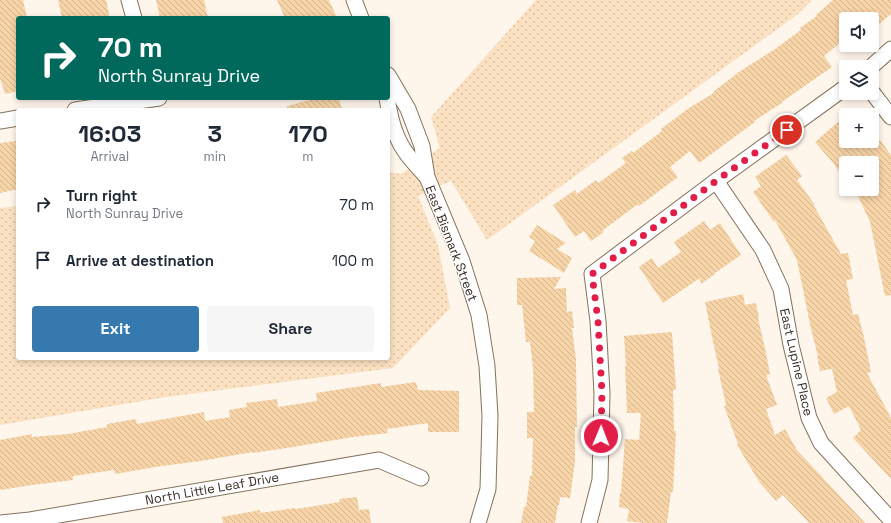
<!DOCTYPE html>
<meta charset="utf-8">
<style>
:root{--surface:#fff;--page:#f6f6f7;--text:#1f2937;--muted:#747a83;--accent:#3579ae}
body{margin:0;font-family:"Space Grotesk",sans-serif;background:var(--page);color:var(--text);height:100vh;display:flex;flex-direction:column;font-size:15px;white-space:nowrap}
*{box-sizing:border-box;margin:0}
p{font-size:13px;color:var(--muted)}
.icon{flex:none;width:22px;height:22px;fill:none;stroke:currentColor;stroke-width:2;stroke-linecap:round;stroke-linejoin:round}
.map{position:relative;flex:1;overflow:hidden}
.side{position:absolute;left:16px;top:108px;width:374px;height:252px;display:flex;flex-direction:column;background:var(--surface);border-radius:4px;box-shadow:0 2px 6px #0003}
.side>*{flex:none}
.hud{position:absolute;left:16px;top:16px;width:374px;height:84px;border-radius:4px;box-shadow:0 2px 6px #0003;background:#00695c;color:#fff;overflow:hidden}
.controls{position:absolute;left:839px;top:12px;display:grid;gap:8px}
.controls a{display:grid;place-items:center;width:40px;height:40px;border-radius:4px;background:var(--surface);box-shadow:0 2px 6px #0003;font-size:20px}
.pin{position:absolute;display:grid;place-items:center;width:34px;height:34px;color:#fff;margin:-17px;border:2px solid #fff;border-radius:50%;box-shadow:0 1px 4px #0007}
.me{position:absolute;width:44px;margin:-22px;rotate:1deg;stroke-linejoin:round;filter:drop-shadow(0 0 3px #0008)}
.turn{display:flex;align-items:center;gap:14px;height:84px;padding:0 16px;font-size:18px}
.turn .icon{width:52px;height:52px;stroke-width:2.5}
.turn b{display:block;font-size:28px;line-height:34px}
.eta{display:flex;justify-content:space-evenly;align-items:center;height:68px;text-align:center}
.eta b{font-size:24px;font-weight:600;line-height:28px}
.cta{display:flex;gap:8px;margin-top:auto;padding:8px 16px}
.cta a{flex:1;height:46px;border-radius:4px;background:var(--accent);color:#fff;font-size:16px;font-weight:600;line-height:46px;text-align:center}
.cta a+a{background:var(--page);color:var(--text)}
ul{padding:0;list-style:none}
li{display:flex;align-items:center;gap:12px;height:56px;padding:0 16px}
li div{flex:1}
li b{display:block;font-size:15px}
li em{font-style:normal}
.map>svg:first-child{display:block}
.grass{fill:url(#grass-dots)}
.building{fill:url(#building-back-hatch)}
.lines{fill:none;stroke-linecap:round;stroke-linejoin:round}
.minor-casing{stroke:#84725b;stroke-width:17}
.minor{stroke:#fff;stroke-width:15}
.route{stroke:#e11d48;stroke-width:7;stroke-dasharray:0 12.6}
.labels{text-anchor:middle;stroke-width:3;stroke-linejoin:round;paint-order:stroke}
.street-label{font-size:13px;fill:#372f26;stroke:#fff}
</style>
<div class="map">
<svg width="891" height="523" viewBox="0 0 891 523">
<defs>
<pattern id="grass-dots" width="8" height="8" patternUnits="userSpaceOnUse"><rect width="8" height="8" fill="#fbe1c1"/><path d="M2 2h.1M6 6h.1" fill="none" stroke="#d8c1a6" stroke-width="1.8" stroke-linecap="round"/></pattern>
<pattern id="building-back-hatch" width="6" height="6" patternUnits="userSpaceOnUse"><rect width="6" height="6" fill="#f7d4a7"/><path d="M-1 5l2 2M0 0l6 6M5-1l2 2" fill="none" stroke="#d4b690"/></pattern>
</defs>
<rect width="100%" height="100%" fill="#fef5eb"/>
<!-- grass -->
<polygon class="grass" points="536,0 812,0 798,14 487,240 451,181 418,196 438,245 450,308 393,368 166,397 0,425 0,208 18,206 18,358 388,358 388,172 401,174 440,148 431,117"/>
<!-- building -->
<g class="building">
<polygon points="0,0 23,0 27,18 18,18 18,91 5,94 0,78"/>
<polygon points="58,0 106,0 110,18 62,18"/>
<polygon points="156,0 204,0 208,18 160,18"/>
<polygon points="277,0 329,0 337,18 285,18"/>
<polygon points="833,0 891,0 891,14 872,30 872,19 846,19 846,38 824,56 832,67 806,85 782,102 782,103 754,121 755,122 699,163 690,151 670,167 678,177 639,206 638,204 602,231 604,232 591,241 584,231 575,237 553,205 575,190 577,194 596,180 598,183 626,163 622,158 632,151 633,153 662,131 661,129 689,108 714,93 713,92 739,72 775,49 801,30 800,28 817,16 816,15"/>
<polygon points="317,98 339,98 342,110 288,110 287,106"/>
<polygon points="846,115 846,141 881,141 891,155 891,295 885,296 870,222 859,198 852,189 872,189 872,163 846,163 846,181 834,164 815,142"/>
<polygon points="16,141 18,154 18,189 0,193 0,143"/>
<polygon points="786,155 802,176 797,180 815,205 814,206 841,254 848,253 853,279 846,280 853,315 858,314 863,333 871,372 867,373 891,418 891,479 853,438 861,430 849,406 834,414 826,398 837,392 832,369 820,371 817,356 818,356 811,329 797,260 775,220 774,222 753,192 761,186 755,177"/>
<polygon points="704,221 710,230 720,223 741,255 715,273 715,274 701,284 700,278 663,303 639,267 652,258 658,268 681,252 674,242"/>
<polygon points="537,225 566,243 557,249 572,258 564,273 529,251 535,241 529,237"/>
<polygon points="561,277 554,289 566,288 567,312 572,311 574,328 572,328 576,360 577,427 575,427 575,461 570,498 560,497 559,505 558,505 555,523 521,523 524,507 526,507 530,476 532,476 533,438 527,438 527,412 534,412 533,368 530,342 526,342 522,305 517,305 517,278"/>
<polygon points="743,294 745,305 756,303 759,318 758,318 766,353 770,374 766,375 777,405 766,409 775,435 785,429 797,450 865,523 809,523 783,495 776,501 760,483 737,445 738,444 724,406 726,405 718,369 719,368 713,342 705,302"/>
<polygon points="672,332 676,390 673,390 674,431 676,431 673,492 671,492 667,523 644,523 627,521 629,509 619,507 620,493 621,493 625,439 639,440 641,413 627,413 625,366 626,366 624,336"/>
<polygon points="416,382 418,390 459,391 459,432 428,432 428,423 387,429 388,433 353,437 287,448 253,453 253,452 201,461 161,466 115,474 114,470 73,476 73,480 32,485 0,490 0,440 32,434 32,437 68,434 107,427 107,424 136,419 137,424 204,412 205,421 230,417 229,410 247,407 246,403 277,399 278,407 317,401 316,393 381,383 381,387"/>
<polygon points="357,497 359,510 369,509 371,523 223,523 222,517 260,510 260,513 295,508 296,509 340,502 339,499"/>
</g>
<g class="lines">
<defs>
<g id="minor">
<polyline points="129,0 134,18"/>
<polyline points="354,0 361,18"/>
<polyline points="871,67 891,49"/>
<polyline points="388,75 408,109 422,146 427,177 462,261 479,315 487,366 490,416 488,489 478,523"/>
<polyline points="872,92 891,117"/>
<path d="M387,98C389,110 391,123 396,134C402,151 415,164 427,177"/>
<polyline points="75,110 159,98"/>
<polyline points="0,121 18,118"/>
<polyline points="716,181 763,250 781,289 791,345 809,418 821,443 891,520"/>
<polyline points="0,523 30,520 379,460 421,478"/>
<polyline points="589,523 600,480 602,393 598,321 592,274 716,181 846,87"/>
</g>
</defs>
<!-- minor casing -->
<use href="#minor" class="minor-casing"/>
<!-- minor -->
<use href="#minor" class="minor"/>
</g>
<g class="lines">
<!-- route -->
<polyline class="route" points="601,436 602,393 598,321 592,274 716,181 787,130"/>
</g>
<g class="labels">
<!-- street labels -->
<g class="street-label">
<text transform="translate(452 243) rotate(69)" y="5">East Bismark Street</text>
<text transform="translate(797 362) rotate(77)" y="5">East Lupine Place</text>
<text transform="translate(212 488) rotate(-10)" y="5">North Little Leaf Drive</text>
</g>
</g>
</svg>
<div class="controls">
<a><svg class="icon" aria-label="sound" viewBox="0 0 24 24"><path d="M4 9h4l5-4v14l-5-4H4zM17 9q2 3 0 6"/></svg></a>
<a><svg class="icon" aria-label="layers" viewBox="0 0 24 24"><path d="M12 4l9 5-9 5-9-5zM3 14l9 5 9-5"/></svg></a>
<a>+</a>
<a>−</a>
</div>
<div class="pin" style="left:787px;top:130px;background:#d93025"><svg class="icon" aria-label="arrive" viewBox="0 0 24 24"><path d="M6 21V4h12l-3 4 3 4H6"/></svg></div>
<svg class="me" style="left:601px;top:436px" viewBox="-20 -20 40 40"><circle r="17" fill="#e11d48" stroke="#fff" stroke-width="3"/><path d="M0-11L8 9 0 5-8 9z" fill="#fff"/></svg>
<div class="hud">
<div class="turn"><svg class="icon" aria-label="right" viewBox="0 0 24 24"><path d="M7 20v-9h11M14 6l5 5-5 5"/></svg><div><b>70 m</b>North Sunray Drive</div></div>
</div>
<section class="side">
<div class="eta">
<div><b>16:03</b><p>Arrival</p></div>
<div><b>3</b><p>min</p></div>
<div><b>170</b><p>m</p></div>
</div>
<ul>
<li><svg class="icon" aria-label="right" viewBox="0 0 24 24"><path d="M7 20v-9h11M14 6l5 5-5 5"/></svg><div><b>Turn right</b><p>North Sunray Drive</p></div><em>70 m</em></li>
<li><svg class="icon" aria-label="arrive" viewBox="0 0 24 24"><path d="M6 21V4h12l-3 4 3 4H6"/></svg><div><b>Arrive at destination</b></div><em>100 m</em></li>
</ul>
<div class="cta"><a>Exit</a><a>Share</a></div>
</section>
</div>
